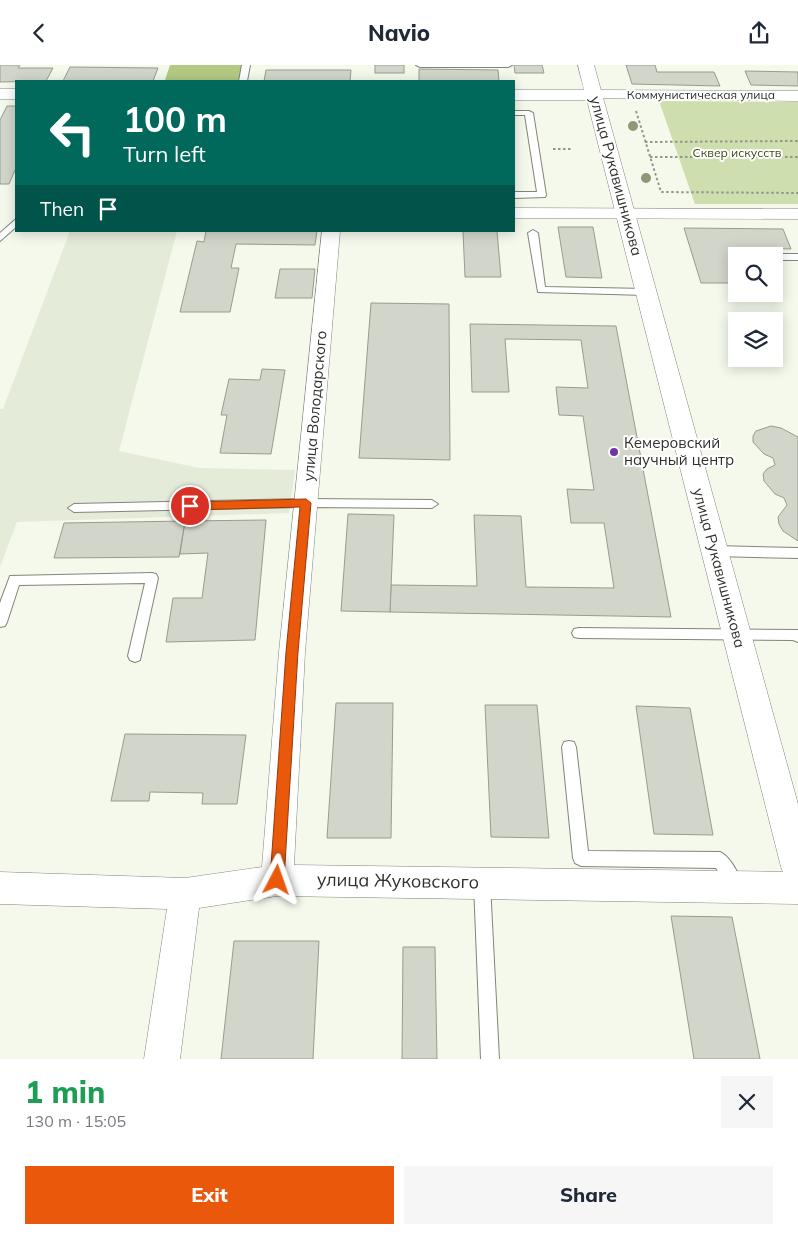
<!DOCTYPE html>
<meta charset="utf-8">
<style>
:root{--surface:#fff;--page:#f6f6f7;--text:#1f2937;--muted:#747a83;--accent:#ea580c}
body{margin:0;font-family:Mulish,sans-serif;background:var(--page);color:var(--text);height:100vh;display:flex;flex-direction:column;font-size:19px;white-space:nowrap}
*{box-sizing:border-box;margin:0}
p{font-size:16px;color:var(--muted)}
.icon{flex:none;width:28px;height:28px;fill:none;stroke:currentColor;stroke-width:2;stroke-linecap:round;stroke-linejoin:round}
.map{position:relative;height:994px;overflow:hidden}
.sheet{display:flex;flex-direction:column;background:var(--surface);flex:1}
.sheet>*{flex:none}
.guide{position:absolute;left:15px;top:15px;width:500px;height:152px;border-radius:0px;box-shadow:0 2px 12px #0003;background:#00695c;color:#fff;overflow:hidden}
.controls{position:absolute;left:728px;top:182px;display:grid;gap:10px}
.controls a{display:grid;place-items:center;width:55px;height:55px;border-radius:0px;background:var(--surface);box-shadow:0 2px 12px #0003;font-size:25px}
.pin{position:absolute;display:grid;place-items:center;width:42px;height:42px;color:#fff;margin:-21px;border:2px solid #fff;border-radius:50%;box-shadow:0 1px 5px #0007}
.me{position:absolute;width:55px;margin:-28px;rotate:4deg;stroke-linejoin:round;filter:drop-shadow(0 0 4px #0008)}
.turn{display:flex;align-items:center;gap:18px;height:105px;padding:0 25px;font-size:22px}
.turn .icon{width:65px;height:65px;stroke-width:2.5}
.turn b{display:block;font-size:35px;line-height:42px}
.then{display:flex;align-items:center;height:48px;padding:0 25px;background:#0003;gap:10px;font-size:19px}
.round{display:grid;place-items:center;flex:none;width:52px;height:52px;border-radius:0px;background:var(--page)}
.headline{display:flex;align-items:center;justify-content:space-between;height:85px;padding:0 25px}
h1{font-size:30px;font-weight:800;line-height:38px;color:#1e9e55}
.primary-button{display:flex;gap:10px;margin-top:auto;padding:10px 25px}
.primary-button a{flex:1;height:58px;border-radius:0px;background:var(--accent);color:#fff;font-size:20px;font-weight:800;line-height:58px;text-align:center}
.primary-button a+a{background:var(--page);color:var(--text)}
header{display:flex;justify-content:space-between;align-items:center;height:65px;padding:0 25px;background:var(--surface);font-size:22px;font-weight:800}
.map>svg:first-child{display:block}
.built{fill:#e4ebd8}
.green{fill:#cedeae}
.forest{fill:#b4ca82}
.building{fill:#d2d6ca;stroke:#989c90}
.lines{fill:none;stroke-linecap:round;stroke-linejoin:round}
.service-casing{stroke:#81857a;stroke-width:2}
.minor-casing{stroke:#81857a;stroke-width:1}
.tertiary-casing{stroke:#81857a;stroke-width:1}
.path{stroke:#93968d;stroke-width:2;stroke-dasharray:2.5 2.5;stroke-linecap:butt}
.service{fill:#fff;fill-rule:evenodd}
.minor{fill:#fff;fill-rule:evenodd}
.tertiary{fill:#fff;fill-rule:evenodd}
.tree{fill:#8e9875}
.route{fill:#ea580c;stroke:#983908}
.poi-dot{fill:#6e33a9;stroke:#fff;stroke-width:2}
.labels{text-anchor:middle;stroke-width:4;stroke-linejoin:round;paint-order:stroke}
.far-street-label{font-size:12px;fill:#2f302c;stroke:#fff}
.far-park-label{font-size:12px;fill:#3b4914;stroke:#fff}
.street-label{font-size:15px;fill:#2f302c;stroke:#fff}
.poi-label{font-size:15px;fill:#2f302c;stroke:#fff;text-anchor:start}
.near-street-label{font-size:18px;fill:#2f302c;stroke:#fff}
</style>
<header><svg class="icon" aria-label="back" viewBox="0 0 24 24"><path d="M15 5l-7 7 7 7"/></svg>Navio<svg class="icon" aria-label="share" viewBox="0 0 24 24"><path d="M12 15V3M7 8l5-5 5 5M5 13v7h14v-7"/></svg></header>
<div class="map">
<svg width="798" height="994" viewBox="0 0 798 994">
<rect width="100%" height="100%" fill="#f4f9ec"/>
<!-- built -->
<polygon class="built" points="70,166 177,166 119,386 199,403 295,405 289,448 17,457 0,502 0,344 3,344"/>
<!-- green -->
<polygon class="green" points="659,36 798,37 798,139 695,139"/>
<!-- forest -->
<polygon class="forest" points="170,0 244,0 245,13 240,16 167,16 165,15"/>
<!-- building -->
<g class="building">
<polygon points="0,0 20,0 18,3 53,3 46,16 0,17"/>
<rect x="375" y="0" width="29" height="8"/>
<polygon points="514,0 542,0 544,8 515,8"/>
<polygon points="626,0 655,0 657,7 714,7 720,21 632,19"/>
<polygon points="70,2 158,3 153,16 63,16"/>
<polygon points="419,4 498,5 499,16 419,16"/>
<polygon points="266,5 351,5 350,16 264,16"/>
<polygon points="745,6 798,7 798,21 751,20"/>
<polygon points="7,41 16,41 16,103 9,119 0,119 0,55"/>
<polygon points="558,162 593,162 602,213 566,212"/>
<polygon points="684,163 783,164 791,184 730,183 736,200 736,218 701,218"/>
<polygon points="206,166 317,166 315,180 236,179 231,203 239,203 230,247 180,247 197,176 204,177"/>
<polygon points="463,166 497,166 501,212 465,212"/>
<polygon points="280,204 315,204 312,233 275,233"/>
<polygon points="371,238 449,239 450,395 359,393"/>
<polygon points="470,259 616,261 671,552 390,547 391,520 477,521 474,450 521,451 526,522 614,523 604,458 571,458 567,424 594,425 583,351 559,350 556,322 588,323 581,275 505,274 509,327 472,327"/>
<polygon points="262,304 285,305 271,389 220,388 227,350 221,350 229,314 260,315"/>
<polygon points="771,361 781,363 798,372 798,476 783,466 779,459 778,452 787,440 784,433 775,429 764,416 763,409 767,404 775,400 773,393 764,389 753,377 753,371 756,366"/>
<polygon points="348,449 394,450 390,547 341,546"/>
<polygon points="266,455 255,575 166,577 173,533 202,533 208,488 180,489 185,456"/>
<polygon points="185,456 179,492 54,493 64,458"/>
<polygon points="336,638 393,638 391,773 327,773"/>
<polygon points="485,640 537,640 549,773 491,772"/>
<polygon points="636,641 690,643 713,770 654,769"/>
<polygon points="125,669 246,670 237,739 202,739 203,728 150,727 149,736 111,736"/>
<polygon points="671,851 732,852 760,994 694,994"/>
<polygon points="234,876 319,876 313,994 221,994"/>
<polygon points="403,882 435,882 437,994 402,994"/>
</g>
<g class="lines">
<defs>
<g id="service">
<polygon points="242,0 250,0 247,16 239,16"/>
<polygon points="416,0 512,0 508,2 420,2"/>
<polygon points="514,46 529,46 533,48 546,130 545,132 514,133 514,127 537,127 525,50 514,50"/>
<polygon points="16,154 16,162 0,176 0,168"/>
<polygon points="533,165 538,168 545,222 646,224 651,227 646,230 538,227 528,168"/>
<polygon points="774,189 798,189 798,195 774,195 774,191 770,191"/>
<polygon points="306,434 432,435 438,439 432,443 306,442 74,447 68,443 74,439"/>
<polygon points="715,481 798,483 798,493 715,491 711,489 709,486 711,483"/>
<polygon points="152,508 156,509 158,513 140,595 135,597 130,595 128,591 145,518 19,520 7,557 5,561 0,562 0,538 10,511"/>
<polygon points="579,563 798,565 798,577 793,575 579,573 574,572 572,568 574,564"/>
<path d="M569,676L574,677L576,682L588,786L720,787C731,792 739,810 743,820L741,826L735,828L729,826L716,803L581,801L575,798L573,793L562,682L564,677Z"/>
<polygon points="482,811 488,813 490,819 499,994 481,994 474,819 476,813"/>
</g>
<g id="minor">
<polygon points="594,25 798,26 798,36 589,33 586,30 589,27"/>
<polygon points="514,143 798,144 798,154 514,153"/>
<polygon points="322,166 340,166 305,587 294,800 798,807 798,839 277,831 199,843 180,994 144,994 167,844 0,839 0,807 185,813 262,802 279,587"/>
</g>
<g id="tertiary">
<polygon points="578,0 594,0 798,739 798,819 786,814 781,802 587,35 514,35 514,25 584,25"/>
<rect x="0" y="24" width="16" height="10"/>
</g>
</defs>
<!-- service casing -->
<use href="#service" class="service-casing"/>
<!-- minor casing -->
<use href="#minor" class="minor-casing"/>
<!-- tertiary casing -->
<use href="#tertiary" class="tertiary-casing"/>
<!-- path -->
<g class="path">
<polyline points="636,46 661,127 798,128"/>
<polyline points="645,77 798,76"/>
<polyline points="553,84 572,84"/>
<polyline points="650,92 798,92"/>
</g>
<!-- service -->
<use href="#service" class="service"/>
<!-- minor -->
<use href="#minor" class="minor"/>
<!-- tertiary -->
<use href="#tertiary" class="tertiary"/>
</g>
<!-- trees -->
<g class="tree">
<circle cx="633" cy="61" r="5"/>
<circle cx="646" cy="113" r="5"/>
</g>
<!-- route -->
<polygon class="route" points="306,434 311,438 298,587 284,815 282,820 277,822 272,820 270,815 286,587 300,442 190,445 184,441 190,437"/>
<!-- markers -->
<circle class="poi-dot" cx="614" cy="387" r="5"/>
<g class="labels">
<!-- far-street labels -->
<g class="far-street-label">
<text x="701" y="34">Коммунистическая улица</text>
</g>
<!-- far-park labels -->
<g class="far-park-label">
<text x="737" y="92">Сквер искусств</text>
</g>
<!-- street labels -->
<g class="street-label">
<text transform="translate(616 111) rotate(75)" y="5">улица Рукавишникова</text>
<text transform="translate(315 341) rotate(-85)" y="5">улица Володарского</text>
<text transform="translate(719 503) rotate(75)" y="5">улица Рукавишникова</text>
</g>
<!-- poi labels -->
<g class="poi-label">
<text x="624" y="383">Кемеровский<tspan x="624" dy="17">научный центр</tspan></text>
</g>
<!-- near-street labels -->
<g class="near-street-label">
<text transform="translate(398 816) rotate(1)" y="6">улица Жуковского</text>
</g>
</g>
</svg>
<div class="controls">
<a><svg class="icon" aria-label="search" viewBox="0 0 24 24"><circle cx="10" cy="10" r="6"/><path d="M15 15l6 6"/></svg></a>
<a><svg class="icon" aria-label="layers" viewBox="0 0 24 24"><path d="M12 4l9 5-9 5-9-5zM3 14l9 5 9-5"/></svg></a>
</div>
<div class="pin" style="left:190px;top:441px;background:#d93025"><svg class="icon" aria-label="arrive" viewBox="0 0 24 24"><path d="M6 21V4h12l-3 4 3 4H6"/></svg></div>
<svg class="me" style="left:277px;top:815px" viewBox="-20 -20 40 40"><path d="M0-17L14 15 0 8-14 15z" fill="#ea580c" stroke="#fff" stroke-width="4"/></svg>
<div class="guide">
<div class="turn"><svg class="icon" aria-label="left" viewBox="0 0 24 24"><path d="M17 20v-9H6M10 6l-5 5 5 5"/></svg><div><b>100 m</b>Turn left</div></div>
<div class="then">Then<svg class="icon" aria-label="arrive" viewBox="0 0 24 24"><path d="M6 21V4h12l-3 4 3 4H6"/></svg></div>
</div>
</div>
<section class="sheet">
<div class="headline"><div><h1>1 min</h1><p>130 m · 15:05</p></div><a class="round"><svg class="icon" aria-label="close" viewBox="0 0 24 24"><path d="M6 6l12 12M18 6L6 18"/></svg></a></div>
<div class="primary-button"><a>Exit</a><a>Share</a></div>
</section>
